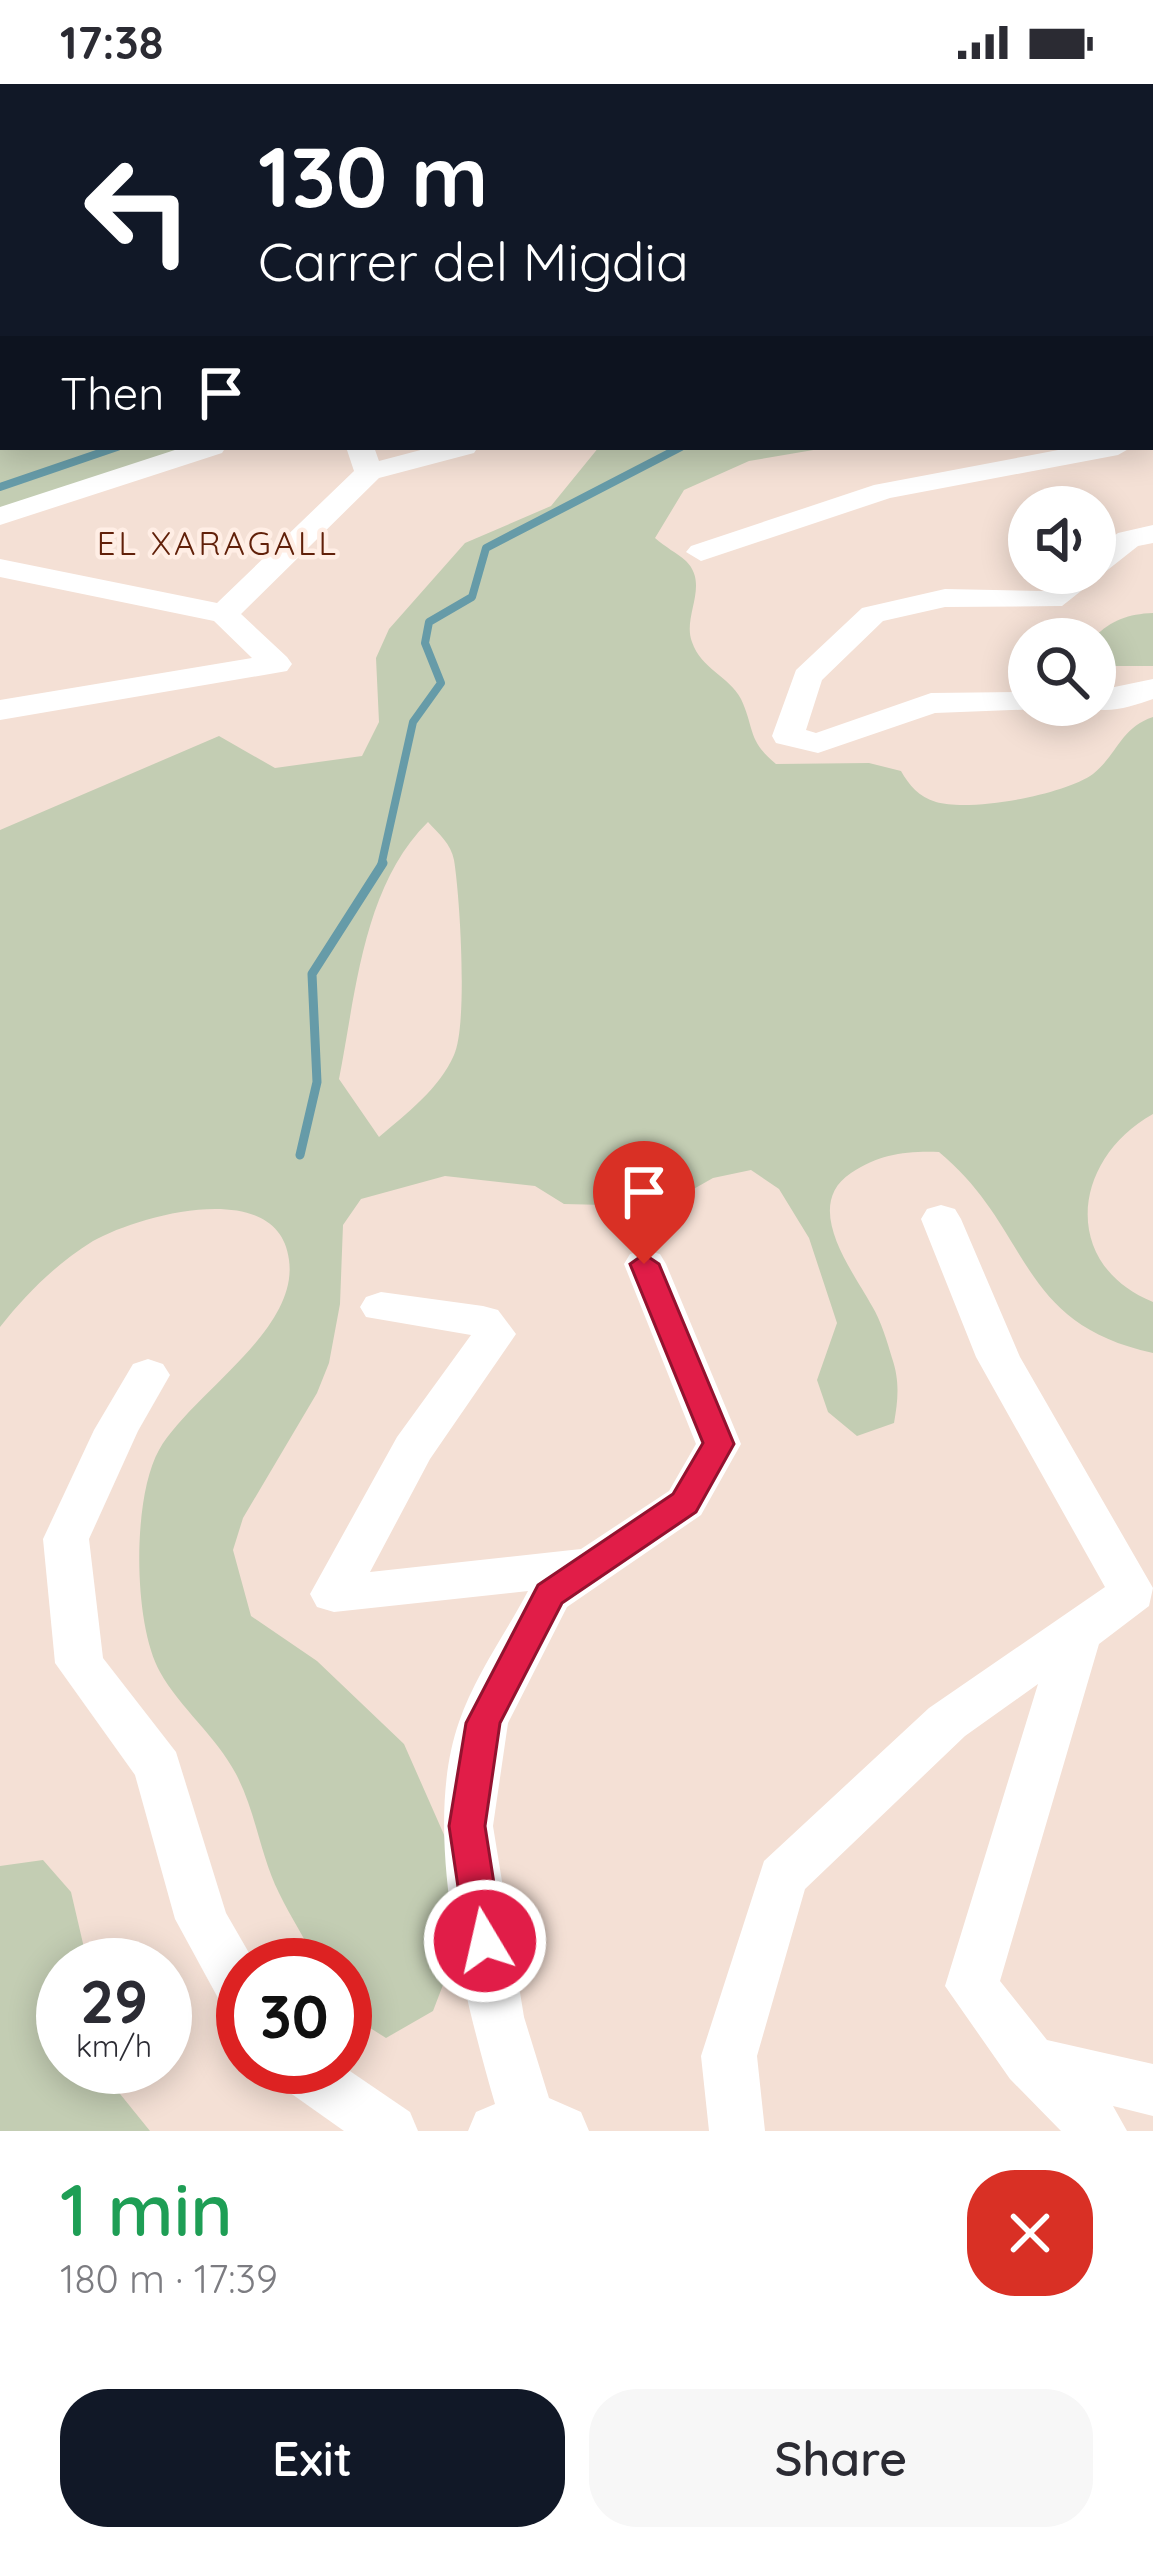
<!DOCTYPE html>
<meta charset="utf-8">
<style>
:root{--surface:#fff;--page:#f7f7f7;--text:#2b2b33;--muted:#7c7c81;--accent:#111827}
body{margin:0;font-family:Quicksand,sans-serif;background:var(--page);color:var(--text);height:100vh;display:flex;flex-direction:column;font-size:45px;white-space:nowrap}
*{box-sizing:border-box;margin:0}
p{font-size:39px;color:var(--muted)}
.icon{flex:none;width:66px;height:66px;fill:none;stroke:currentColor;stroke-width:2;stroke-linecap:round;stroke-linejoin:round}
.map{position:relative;height:2047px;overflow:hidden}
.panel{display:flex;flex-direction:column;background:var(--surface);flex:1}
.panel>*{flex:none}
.banner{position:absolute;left:0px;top:0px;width:1155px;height:366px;box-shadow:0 6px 30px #0003;background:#111827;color:#fff;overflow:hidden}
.buttons{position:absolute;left:1008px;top:402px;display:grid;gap:24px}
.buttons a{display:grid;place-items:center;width:108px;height:108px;border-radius:50%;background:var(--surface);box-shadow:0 6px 30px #0003;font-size:60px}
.speed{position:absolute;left:36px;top:1854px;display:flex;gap:24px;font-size:60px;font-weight:700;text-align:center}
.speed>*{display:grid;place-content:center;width:156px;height:156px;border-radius:50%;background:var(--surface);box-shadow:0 6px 30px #0003;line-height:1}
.speed small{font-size:30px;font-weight:400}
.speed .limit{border:18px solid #d22;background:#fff;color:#111}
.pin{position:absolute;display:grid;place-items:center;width:102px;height:102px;color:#fff;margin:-123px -51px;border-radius:50% 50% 50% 0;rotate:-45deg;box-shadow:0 0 12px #0007}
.pin .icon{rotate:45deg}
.me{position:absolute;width:132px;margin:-66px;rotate:351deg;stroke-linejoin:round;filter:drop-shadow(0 0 9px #0008)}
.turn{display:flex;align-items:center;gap:42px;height:252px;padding:0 60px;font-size:54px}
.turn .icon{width:156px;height:156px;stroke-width:2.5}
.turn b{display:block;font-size:84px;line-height:102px}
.then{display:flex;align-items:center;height:114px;padding:0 60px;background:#0003;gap:24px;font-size:45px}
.round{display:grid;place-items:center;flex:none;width:126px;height:126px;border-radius:48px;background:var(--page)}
.overview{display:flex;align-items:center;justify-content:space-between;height:204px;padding:0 60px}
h1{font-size:72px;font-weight:600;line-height:90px;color:#1e9e55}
.action{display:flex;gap:24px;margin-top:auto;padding:24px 60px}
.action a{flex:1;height:138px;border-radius:48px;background:var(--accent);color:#fff;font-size:48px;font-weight:600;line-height:138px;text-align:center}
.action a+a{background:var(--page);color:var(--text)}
.status{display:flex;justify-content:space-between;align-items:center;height:84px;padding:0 60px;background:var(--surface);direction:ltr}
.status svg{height:33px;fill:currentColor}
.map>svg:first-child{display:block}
.green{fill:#c3cdb3;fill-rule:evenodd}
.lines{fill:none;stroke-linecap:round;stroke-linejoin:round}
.stream-far2{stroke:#669ba8;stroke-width:6}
.stream-far1{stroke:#669ba8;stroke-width:8}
.stream{stroke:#669ba8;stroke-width:9}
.path{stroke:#90827b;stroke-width:3;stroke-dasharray:1.5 6;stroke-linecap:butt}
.minor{fill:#fff;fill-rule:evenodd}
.route{fill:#e11d48;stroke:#92132f;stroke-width:3}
.labels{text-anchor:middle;stroke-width:9;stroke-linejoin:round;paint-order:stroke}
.far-neighbourhood-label{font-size:33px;letter-spacing:3px;fill:#612009;stroke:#ffeee5}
</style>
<div class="status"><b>17:38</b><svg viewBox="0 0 49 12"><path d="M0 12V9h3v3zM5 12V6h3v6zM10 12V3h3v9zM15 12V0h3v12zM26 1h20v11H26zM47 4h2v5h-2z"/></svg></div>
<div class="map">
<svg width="1153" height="2047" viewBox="0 0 1153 2047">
<rect width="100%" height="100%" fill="#f4e0d5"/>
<!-- green -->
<g class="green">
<polygon points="0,0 336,3 3,3 3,363 194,363 0,426"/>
<polygon points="370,0 1153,0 1153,222 1152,3"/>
<path d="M599,363H831L749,377L684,406L655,454C665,463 677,469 686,477C710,501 682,532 692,558C701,585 729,592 741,615C755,645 747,656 776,680L869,679L901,687C909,701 919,713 936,718C971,728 1064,711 1093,690C1118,670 1120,644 1153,633V1030C1072,1075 1060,1180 1153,1218V1269C1015,1239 1033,1146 939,1068C905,1067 880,1070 851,1089C801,1122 853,1187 872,1222C881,1237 887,1257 892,1274C900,1297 898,1316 894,1339L857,1352L828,1328L817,1296L837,1239L809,1154L779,1105L751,1086L713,1094L683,1111L646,1122L564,1120L535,1102L445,1092L361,1115L343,1141L340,1220L329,1279L317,1309L243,1434L233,1466L251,1532L317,1577L404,1660L460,1787L451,1880L433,1927L386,1954L345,1928V1881H317C306,1855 291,1834 279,1809C260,1771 256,1728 236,1690C216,1652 180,1624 160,1588C133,1540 132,1414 159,1366C191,1310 299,1247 289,1176C279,1092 139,1131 93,1157C56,1180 27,1209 0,1243V746L219,652L275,684L362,672L379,638L376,574L389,545L465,459L551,422ZM428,738C439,750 451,760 454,776C460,812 468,941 454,971C440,1004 406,1030 379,1053L339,995C356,909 363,802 428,738Z"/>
<path d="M1153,529V582H1109L1095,569L1094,553C1112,536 1128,530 1153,529Z"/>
<polygon points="43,1776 71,1808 88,1881 63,1881 63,1983 109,1983 112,2000 150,2047 0,2047 0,1782"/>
</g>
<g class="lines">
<!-- stream-far2 -->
<polyline class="stream-far2" points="905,0 920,3"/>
<!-- stream-far1 -->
<g class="stream-far1">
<polyline points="0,403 117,363"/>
<polyline points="381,782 413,638 441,599 425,559 429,538 472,513 486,464 681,363"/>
</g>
<!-- stream -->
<polyline class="stream" points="300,1071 317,998 312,890 383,779"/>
<!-- path -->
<g class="path">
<polyline points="267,0 276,3"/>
<polyline points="321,3 331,0"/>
<polyline points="3,27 3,34"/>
<polyline points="0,93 3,87"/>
</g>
<!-- minor -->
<g class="minor">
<polygon points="805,0 841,0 843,3 807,3"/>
<rect x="1152" y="49" width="1" height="14"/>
<rect x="1152" y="219" width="1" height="16"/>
<polygon points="1152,347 1153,347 1153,363 1151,363"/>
<polygon points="184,363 226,363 222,369 0,441 0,423"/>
<polygon points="346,363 374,363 379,377 432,363 478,363 474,369 379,394 241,530 287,573 292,580 287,587 0,636 0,616 252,574 214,537 0,493 0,475 217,519 354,387"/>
<polygon points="1074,363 1132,363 1118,371 890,414 701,477 686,468 691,462 874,401"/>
<polygon points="1153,441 1153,459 1138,462 1062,522 945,523 883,537 822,596 806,646 816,649 931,609 1029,608 1029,621 1043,621 1040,625 935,629 818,669 776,659 772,652 796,586 862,524 945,505 1044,507 1066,489 1095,489 1095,466 1118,449"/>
<path d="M1153,595V615C1130,623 1104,632 1082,621H1095V607Z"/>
<polygon points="941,1121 955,1125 961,1135 1020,1273 1153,1504 1149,1522 1099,1560 1000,1897 1047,1956 1153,1980 1153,2032 1113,2022 1127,2047 1061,2047 1010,1995 945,1902 1038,1600 965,1652 805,1805 757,1972 765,2047 709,2047 701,1972 764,1777 929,1624 1105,1503 976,1273 921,1135 927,1125"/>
<path d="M645,1166L660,1170L666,1180L741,1360L701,1431L567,1523L508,1639L493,1742L524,1933L549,2014L581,2028L589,2047H468L476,2028L495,2020C464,1913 421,1746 459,1638C474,1593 506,1549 528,1507L334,1528L317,1523L310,1510L397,1353L471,1251L366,1233L360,1223L366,1213L381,1208L483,1222L498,1226L516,1250L430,1375L370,1488L581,1465L669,1407L696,1360L624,1180L630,1170Z"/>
<polygon points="148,1275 163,1280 170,1291 138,1347 89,1455 103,1574 176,1668 226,1829 256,1881 243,1881 243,1932 224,1925 175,1835 135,1691 55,1579 43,1455 94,1346 133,1280"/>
<polygon points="271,1983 344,1983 410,2028 418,2047 344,2047 279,2001"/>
</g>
</g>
<!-- route -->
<polygon class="route" points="644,1170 659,1180 734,1360 696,1428 562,1519 500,1639 485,1742 503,1857 498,1868 485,1873 472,1868 466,1857 449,1742 466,1639 538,1501 673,1410 703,1359 630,1180"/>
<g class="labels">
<!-- far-neighbourhood labels -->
<g class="far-neighbourhood-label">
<text x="218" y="471">EL XARAGALL</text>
</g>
</g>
</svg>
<div class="buttons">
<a><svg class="icon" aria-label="sound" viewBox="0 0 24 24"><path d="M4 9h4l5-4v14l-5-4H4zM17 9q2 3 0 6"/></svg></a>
<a><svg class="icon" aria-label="search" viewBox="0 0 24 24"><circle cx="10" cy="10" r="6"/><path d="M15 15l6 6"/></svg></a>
</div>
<div class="speed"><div>29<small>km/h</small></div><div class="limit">30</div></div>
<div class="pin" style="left:644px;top:1180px;background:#d93025"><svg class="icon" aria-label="arrive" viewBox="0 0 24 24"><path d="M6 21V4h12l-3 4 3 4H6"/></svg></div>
<svg class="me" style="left:485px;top:1857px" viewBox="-20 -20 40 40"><circle r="17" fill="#e11d48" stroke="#fff" stroke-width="3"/><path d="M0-11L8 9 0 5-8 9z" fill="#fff"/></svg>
<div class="banner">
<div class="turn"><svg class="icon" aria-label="left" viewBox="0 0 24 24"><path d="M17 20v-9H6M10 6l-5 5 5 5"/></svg><div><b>130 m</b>Carrer del Migdia</div></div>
<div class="then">Then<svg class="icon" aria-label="arrive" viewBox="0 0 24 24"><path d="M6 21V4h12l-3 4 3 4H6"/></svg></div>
</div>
</div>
<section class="panel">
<div class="overview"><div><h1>1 min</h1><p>180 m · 17:39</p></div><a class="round" style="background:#d93025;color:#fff"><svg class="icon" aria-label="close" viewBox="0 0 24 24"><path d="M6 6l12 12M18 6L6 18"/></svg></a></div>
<div class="action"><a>Exit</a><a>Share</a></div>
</section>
